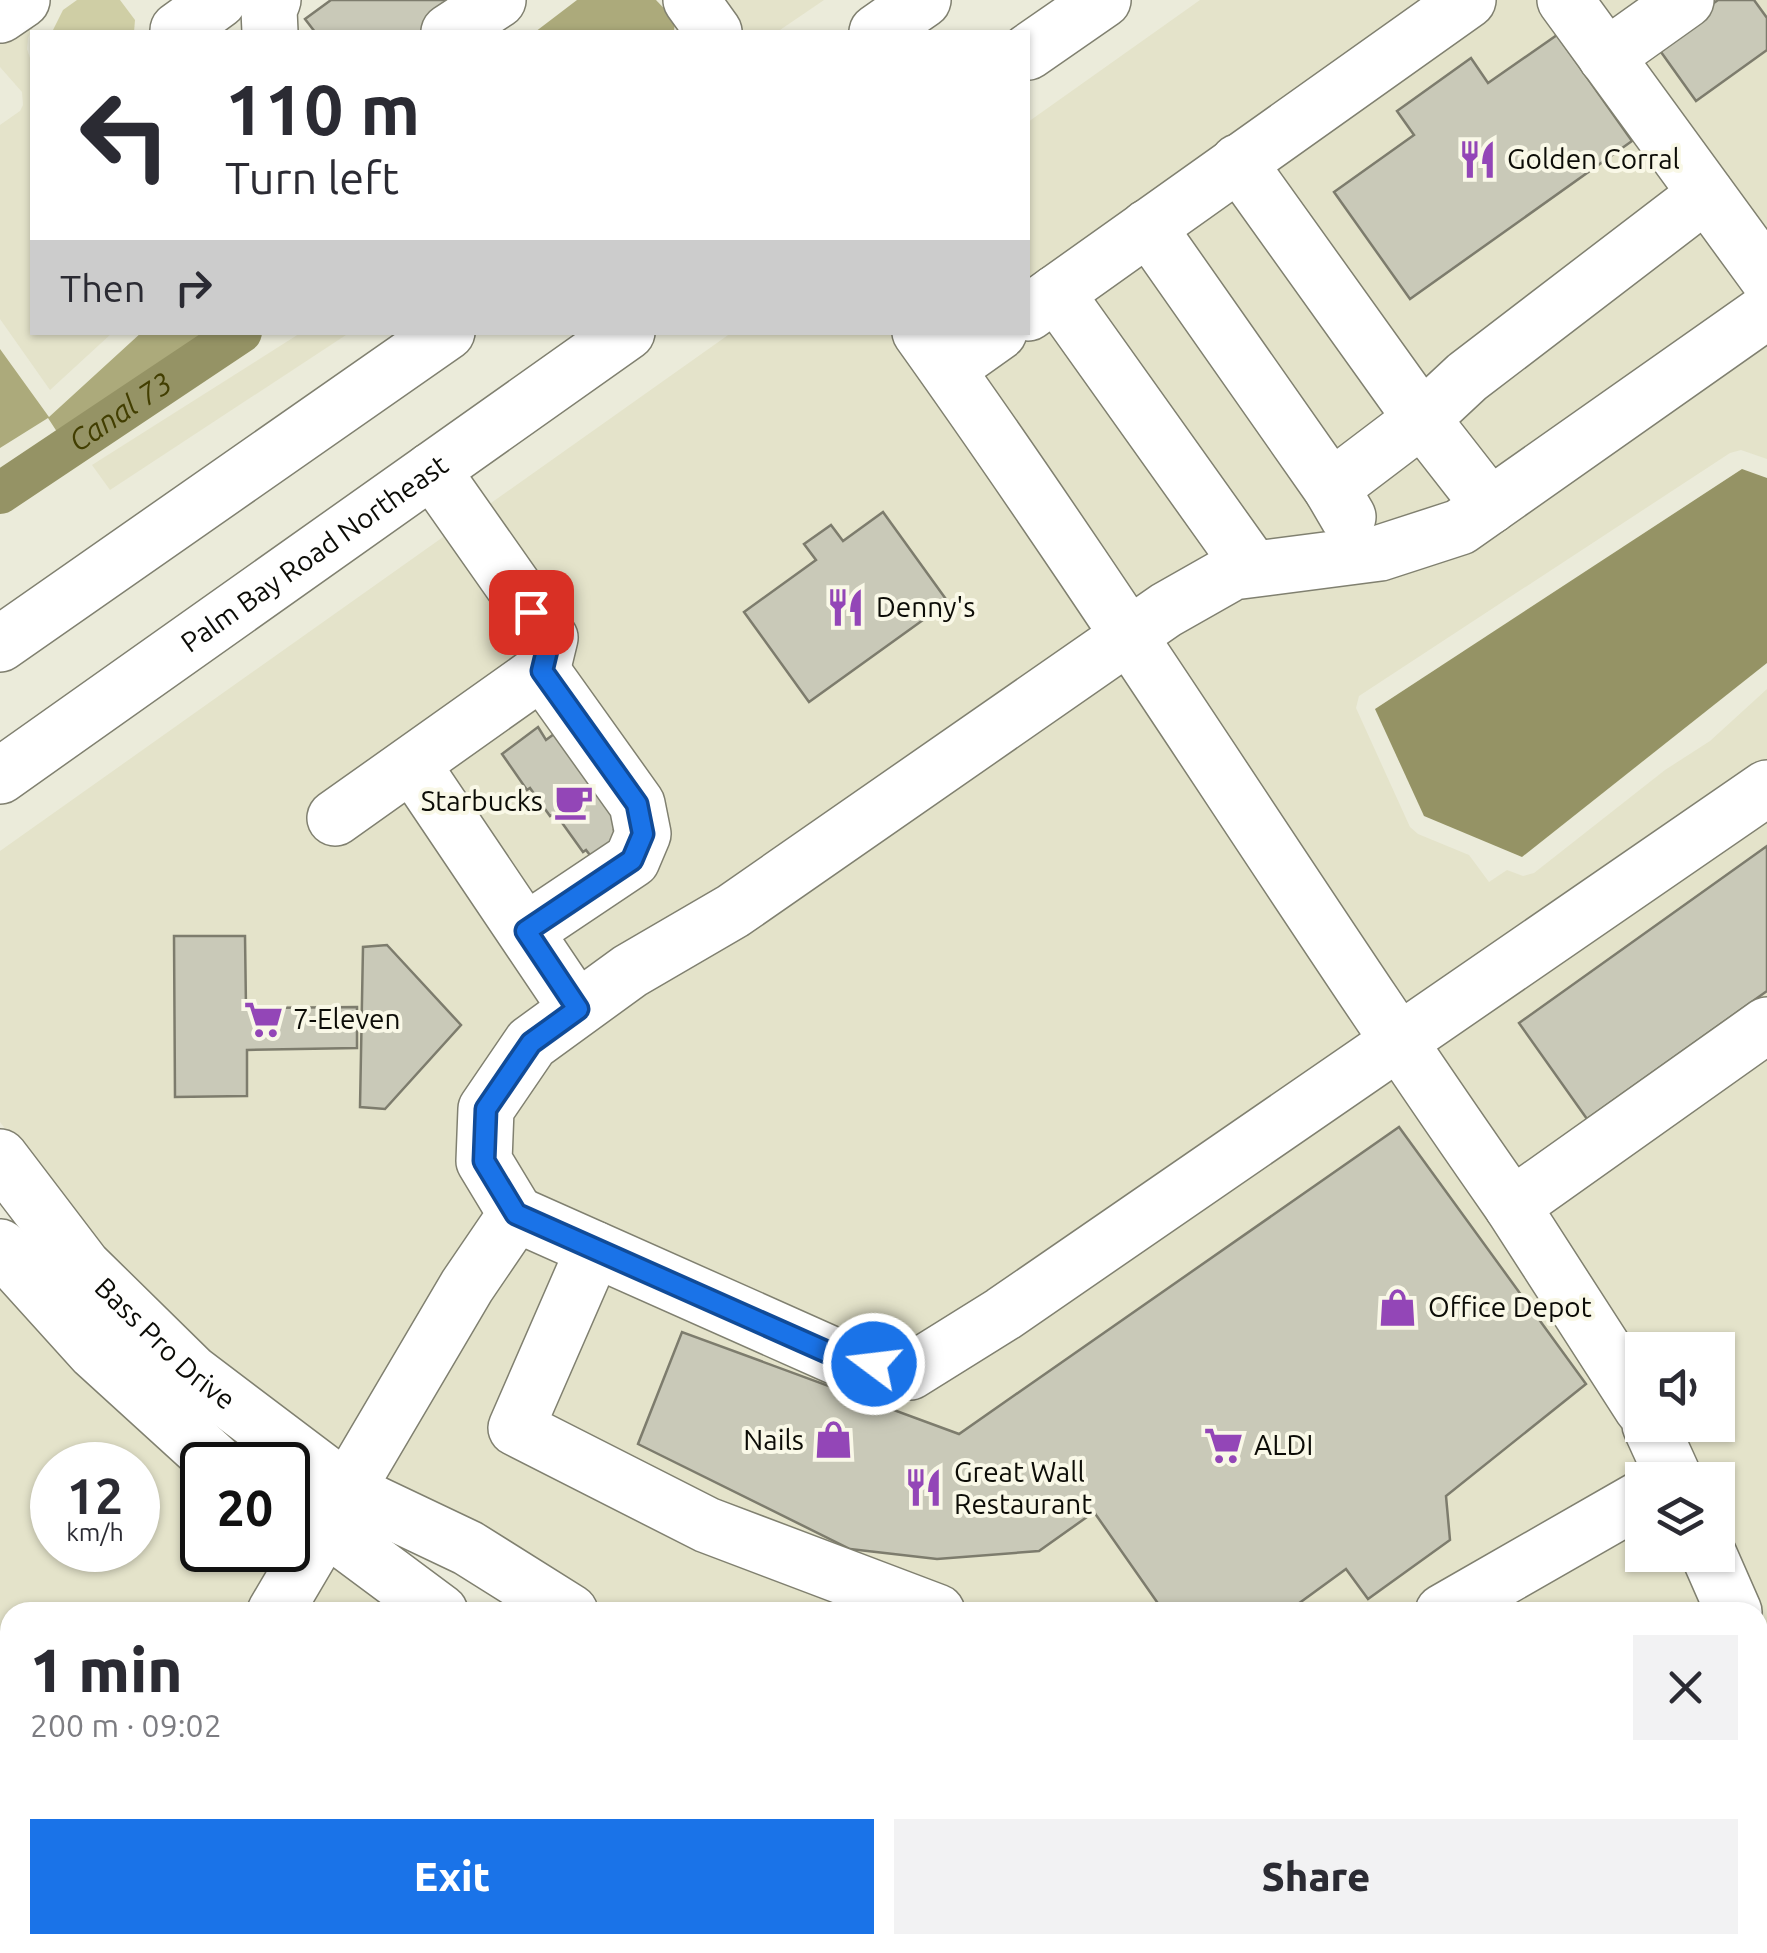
<!DOCTYPE html>
<meta charset="utf-8">
<style>
:root{--surface:#fff;--page:#f2f2f3;--text:#2b2b33;--muted:#7c7c81;--accent:#1a73e8}
body{margin:0;font-family:Ubuntu,sans-serif;background:var(--page);color:var(--text);height:100vh;display:flex;flex-direction:column;font-size:38px;white-space:nowrap}
*{box-sizing:border-box;margin:0}
p{font-size:32px;color:var(--muted)}
.icon{flex:none;width:55px;height:55px;fill:none;stroke:currentColor;stroke-width:2;stroke-linecap:round;stroke-linejoin:round}
.map{position:relative;flex:1;overflow:hidden}
.panel{position:absolute;left:0px;top:1602px;width:1768px;height:352px;display:flex;flex-direction:column;background:var(--surface);border-radius:30px 30px 0 0;box-shadow:0 2px 8px #0004}
.panel>*{flex:none}
.banner{position:absolute;left:30px;top:30px;width:1000px;height:305px;border-radius:0px;box-shadow:0 2px 8px #0004;background:#fff;color:var(--text);overflow:hidden}
.fabs{position:absolute;left:1625px;top:1332px;display:grid;gap:20px}
.fabs a{display:grid;place-items:center;width:110px;height:110px;border-radius:0px;background:var(--surface);box-shadow:0 2px 8px #0004;font-size:50px}
.speed{position:absolute;left:30px;top:1442px;display:flex;gap:20px;font-size:50px;font-weight:700;text-align:center}
.speed>*{display:grid;place-content:center;width:130px;height:130px;border-radius:50%;background:var(--surface);box-shadow:0 2px 8px #0004;line-height:1}
.speed small{font-size:25px;font-weight:400}
.speed .limit{border:5px solid #111;border-radius:15px;background:#fff;color:#111}
.pin{position:absolute;display:grid;place-items:center;width:85px;height:85px;color:#fff;margin:-42px;border-radius:20px;box-shadow:0 5px 15px #0006}
.me{position:absolute;width:110px;margin:-55px;rotate:285deg;stroke-linejoin:round;filter:drop-shadow(0 0 8px #0008)}
.turn{display:flex;align-items:center;gap:35px;height:210px;padding:0 30px;font-size:45px}
.turn .icon{width:130px;height:130px;stroke-width:2.5}
.turn b{display:block;font-size:70px;line-height:85px}
.then{display:flex;align-items:center;height:95px;padding:0 30px;background:#0003;gap:20px;font-size:38px}
.round{display:grid;place-items:center;flex:none;width:105px;height:105px;border-radius:0px;background:var(--page)}
.headline{display:flex;align-items:center;justify-content:space-between;height:170px;padding:0 30px}
h1{font-size:60px;font-weight:800;line-height:75px}
.primary-button{display:flex;gap:20px;margin-top:auto;padding:20px 30px}
.primary-button a{flex:1;height:115px;border-radius:0px;background:var(--accent);color:#fff;font-size:40px;font-weight:800;line-height:115px;text-align:center}
.primary-button a+a{background:var(--page);color:var(--text)}
.map>svg:first-child{display:block}
.built{fill:#e4e3ca;fill-rule:evenodd}
.green{fill:#cfcea5}
.forest{fill:#acaa7b}
.water{fill:#959365}
.lines{fill:none;stroke-linecap:round;stroke-linejoin:round}
.canal{stroke:#959365;stroke-width:42}
.building{fill:#c9c9b8;stroke:#7d7c6d;stroke-width:2.5}
.minor-casing{stroke:#808070;stroke-width:58}
.major-casing{stroke:#808070;stroke-width:58}
.minor{stroke:#fff;stroke-width:55}
.major{stroke:#fff;stroke-width:55}
.route-casing{stroke:#114b97;stroke-width:25}
.route{stroke:#1a73e8;stroke-width:18}
.labels{text-anchor:middle;stroke-width:8;stroke-linejoin:round;paint-order:stroke}
.poi-label{font-size:28px;fill:#0c0c07;stroke:#f9f8e7;text-anchor:start}
.street-label{font-size:28px;fill:#0c0c07;stroke:#f9f8e7}
.water-label{font-size:30px;font-style:italic;fill:#423e01;stroke:#f9f8e7}
</style>
<div class="map">
<svg width="1767" height="1953" viewBox="0 0 1767 1953">
<rect width="100%" height="100%" fill="#ebebda"/>
<!-- built -->
<g class="built">
<polygon points="46,0 28,38 27,49 32,64 32,332 112,333 50,390 0,319 0,125 20,111 23,105 22,92 0,67 0,14"/>
<polygon points="680,0 824,0 777,32 693,32"/>
<path d="M1200,0H1767V459L1741,450L1730,453L1359,696L1356,708L1410,827L1418,834L1469,855L1489,882L1507,870L1523,876L1534,873L1665,770L1710,741L1767,689V1703L1758,1706V1612H609L478,1530L357,1472L205,1356L98,1252L0,1122V851L731,333L1028,332V122ZM1642,1350H1718V1425H1642ZM1642,1480H1718V1555H1642Z"/>
<polygon points="302,332 349,333 110,490 92,465"/>
<path d="M0,1277L202,1479V1550H286L248,1612H10V1933L0,1945ZM52,1465H138V1550H52Z"/>
<polygon points="334,1560 405,1612 301,1612"/>
<polygon points="61,1945 188,1945 180,1953 54,1953"/>
</g>
<!-- green -->
<g class="green">
<polygon points="77,0 120,0 135,20 134,32 52,32 63,10"/>
<polygon points="1040,1945 1167,1945 1166,1953 1039,1953"/>
</g>
<!-- forest -->
<g class="forest">
<polygon points="577,0 656,0 675,20 674,32 535,32"/>
<polygon points="142,332 264,333 72,455 48,418 0,448 0,349 49,417"/>
<polygon points="1767,1852 1767,1953 1344,1953 1373,1945 1758,1945 1758,1854"/>
<polygon points="188,1945 1040,1945 1039,1953 180,1953"/>
<polygon points="1239,1945 1319,1945 1306,1953 1238,1953"/>
</g>
<!-- water -->
<polygon class="water" points="1742,469 1767,478 1767,663 1522,857 1424,816 1375,709"/>
<g class="lines">
<!-- canal -->
<path class="canal" id="s1" d="M0,493L241,332"/>
</g>
<!-- building -->
<g class="building">
<polygon points="331,0 467,0 422,32 315,32 305,19"/>
<polygon points="1718,0 1754,0 1767,18 1767,50 1696,101 1656,45"/>
<polygon points="1557,35 1632,141 1410,299 1334,192 1414,135 1397,111 1471,58 1488,83"/>
<polygon points="883,512 948,602 809,702 744,612 816,560 804,544 831,525 843,541"/>
<polygon points="538,727 546,740 558,731 623,824 614,830 621,840 593,859 586,850 583,852 555,813 550,816 530,788 527,790 502,754"/>
<polygon points="1767,846 1767,991 1587,1119 1519,1023"/>
<polygon points="174,936 245,936 246,1008 357,1007 357,1048 247,1050 247,1096 175,1097"/>
<polygon points="387,945 461,1025 385,1109 360,1107 363,947"/>
<polygon points="1399,1127 1586,1384 1446,1496 1450,1540 1368,1599 1346,1569 1287,1612 1164,1612 1094,1512 1039,1551 937,1559 850,1549 638,1444 682,1332 959,1434"/>
</g>
<g class="lines">
<defs>
<g id="minor">
<polyline points="691,0 714,32"/>
<polyline points="1565,0 1767,277"/>
<polyline points="0,15 22,0"/>
<polyline points="180,32 178,30 219,0"/>
<polyline points="270,32 269,10 273,0"/>
<polyline points="449,32 498,0"/>
<polyline points="1606,57 1686,0"/>
<polyline points="1238,162 1422,419 1331,488"/>
<polyline points="1148,227 1331,488 1348,517"/>
<polyline points="1056,293 1252,568"/>
<polyline points="1028,313 1468,0"/>
<path d="M920,332C1125,619 1310,918 1512,1206"/>
<polyline points="947,369 999,332"/>
<polyline points="1490,506 1422,419 1467,377 1706,194"/>
<polyline points="412,764 577,1009"/>
<polyline points="335,818 542,671 550,638 432,470"/>
<polyline points="526,931 632,860 643,834 637,804 542,671"/>
<path id="s2" d="M0,1157L83,1266L192,1373L348,1491L468,1548L570,1612"/>
<polyline points="516,1214 837,1357 910,1372 1003,1314 1767,788"/>
<polyline points="0,1247 95,1352 219,1465"/>
<polyline points="594,1249 516,1428 707,1525 937,1612"/>
<polyline points="1642,1408 1512,1206 1767,1025"/>
<polyline points="1650,1425 1675,1480"/>
<polyline points="288,1511 327,1528 440,1612"/>
<polyline points="1709,1555 1734,1612"/>
<polyline points="275,1612 467,1286 516,1214 484,1161 486,1109 531,1043 630,971 733,911 1166,610 1233,572 1380,553 1460,527 1767,311"/>
<polyline points="1443,1612 1642,1498"/>
<polyline points="1758,1669 1767,1693"/>
<polyline points="1758,1780 1767,1776"/>
<polyline points="945,1945 975,1953"/>
<polyline points="24,1953 30,1945"/>
<polyline points="200,1953 206,1945"/>
<polyline points="665,1953 669,1945"/>
<polyline points="1184,1953 1185,1945"/>
</g>
<g id="major">
<polyline points="877,32 923,0"/>
<polyline points="1028,52 1103,0"/>
<polyline points="0,644 447,332"/>
<path id="s3" d="M0,776L627,332"/>
</g>
</defs>
<!-- minor casing -->
<use href="#minor" class="minor-casing"/>
<!-- major casing -->
<use href="#major" class="major-casing"/>
<!-- minor -->
<use href="#minor" class="minor"/>
<!-- major -->
<use href="#major" class="major"/>
</g>
<g class="lines">
<defs>
<polyline id="route" points="531,612 550,638 542,671 637,804 643,834 632,860 526,931 578,1009 531,1043 486,1109 484,1161 516,1214 838,1357 874,1364"/>
</defs>
<!-- route casing -->
<use href="#route" class="route-casing"/>
<!-- route -->
<use href="#route" class="route"/>
</g>
<!-- icons -->
<defs>
<symbol id="restaurant-bare" viewBox="-9 -9 18 18"><path d="M-5-6h1v4h1v-4h1v4h1v-4h1v5L-1.5 .5V6h-2V.5L-5-1ZM5-6V6H3V1.5H1.5Q1.5-4 5-6Z" fill="#9346b7" stroke="#f9f8e7" stroke-width="2.5" paint-order="stroke"/></symbol>
<symbol id="cafe-bare" viewBox="-9 -9 18 18"><path d="M-5.5-4.5H6V0H3Q3 3.5 0 3.5H-2.5Q-5.5 3.5-5.5 0ZM3-3.2v2h1.7v-2ZM-6 4.5H4V6H-6Z" fill="#9346b7" stroke="#f9f8e7" stroke-width="2.5" paint-order="stroke"/></symbol>
<symbol id="supermarket-bare" viewBox="-9 -9 18 18"><path d="M-6-5.5h2.5l.6 2H6L4.5 2H-2.5L-4.4-4H-6ZM-1.5 3.2a1.3 1.3 0 1 0 .1 0ZM3 3.2a1.3 1.3 0 1 0 .1 0Z" fill="#9346b7" stroke="#f9f8e7" stroke-width="2.5" paint-order="stroke"/></symbol>
<symbol id="shop-bare" viewBox="-9 -9 18 18"><path d="M-5-2.5h2.3a2.7 3.5 0 0 1 5.4 0H5L5.5 6h-11ZM-1.5-2.5h3a1.5 2.3 0 0 0-3 0Z" fill="#9346b7" stroke="#f9f8e7" stroke-width="2.5" paint-order="stroke"/></symbol>
</defs>
<g fill-rule="evenodd">
<use href="#restaurant-bare" x="1450" y="132" width="55" height="55"/>
<use href="#restaurant-bare" x="818" y="580" width="55" height="55"/>
<use href="#cafe-bare" x="546" y="774" width="55" height="55"/>
<use href="#supermarket-bare" x="236" y="992" width="55" height="55"/>
<use href="#shop-bare" x="1370" y="1280" width="55" height="55"/>
<use href="#shop-bare" x="806" y="1412" width="55" height="55"/>
<use href="#supermarket-bare" x="1196" y="1418" width="55" height="55"/>
<use href="#restaurant-bare" x="896" y="1460" width="55" height="55"/>
</g>
<g class="labels">
<!-- poi labels -->
<g class="poi-label">
<text x="1507" y="169">Golden Corral</text>
<text x="876" y="617">Denny's</text>
<text x="543" y="811" text-anchor="end">Starbucks</text>
<text x="293" y="1029">7-Eleven</text>
<text x="1428" y="1317">Office Depot</text>
<text x="804" y="1450" text-anchor="end">Nails</text>
<text x="1254" y="1455">ALDI</text>
<text x="954" y="1482">Great Wall<tspan x="954" dy="32">Restaurant</tspan></text>
</g>
<!-- street labels -->
<g class="street-label">
<text dy="10" stroke="none"><textPath href="#s3" startOffset="385">Palm Bay Road Northeast</textPath></text>
<text dy="10" stroke="none"><textPath href="#s2" startOffset="250">Bass Pro Drive</textPath></text>
</g>
<!-- water labels -->
<g class="water-label">
<text dy="10" stroke="none"><textPath href="#s1" startOffset="145">Canal 73</textPath></text>
</g>
</g>
</svg>
<div class="fabs">
<a><svg class="icon" aria-label="sound" viewBox="0 0 24 24"><path d="M4 9h4l5-4v14l-5-4H4zM17 9q2 3 0 6"/></svg></a>
<a><svg class="icon" aria-label="layers" viewBox="0 0 24 24"><path d="M12 4l9 5-9 5-9-5zM3 14l9 5 9-5"/></svg></a>
</div>
<div class="speed"><div>12<small>km/h</small></div><div class="limit">20</div></div>
<div class="pin" style="left:531px;top:612px;background:#d93025"><svg class="icon" aria-label="arrive" viewBox="0 0 24 24"><path d="M6 21V4h12l-3 4 3 4H6"/></svg></div>
<svg class="me" style="left:874px;top:1364px" viewBox="-20 -20 40 40"><circle r="17" fill="#1a73e8" stroke="#fff" stroke-width="3"/><path d="M0-11L8 9 0 5-8 9z" fill="#fff"/></svg>
<div class="banner">
<div class="turn"><svg class="icon" aria-label="left" viewBox="0 0 24 24"><path d="M17 20v-9H6M10 6l-5 5 5 5"/></svg><div><b>110 m</b>Turn left</div></div>
<div class="then">Then<svg class="icon" aria-label="right" viewBox="0 0 24 24"><path d="M7 20v-9h11M14 6l5 5-5 5"/></svg></div>
</div>
<section class="panel">
<div class="headline"><div><h1>1 min</h1><p>200 m · 09:02</p></div><a class="round"><svg class="icon" aria-label="close" viewBox="0 0 24 24"><path d="M6 6l12 12M18 6L6 18"/></svg></a></div>
<div class="primary-button"><a>Exit</a><a>Share</a></div>
</section>
</div>
